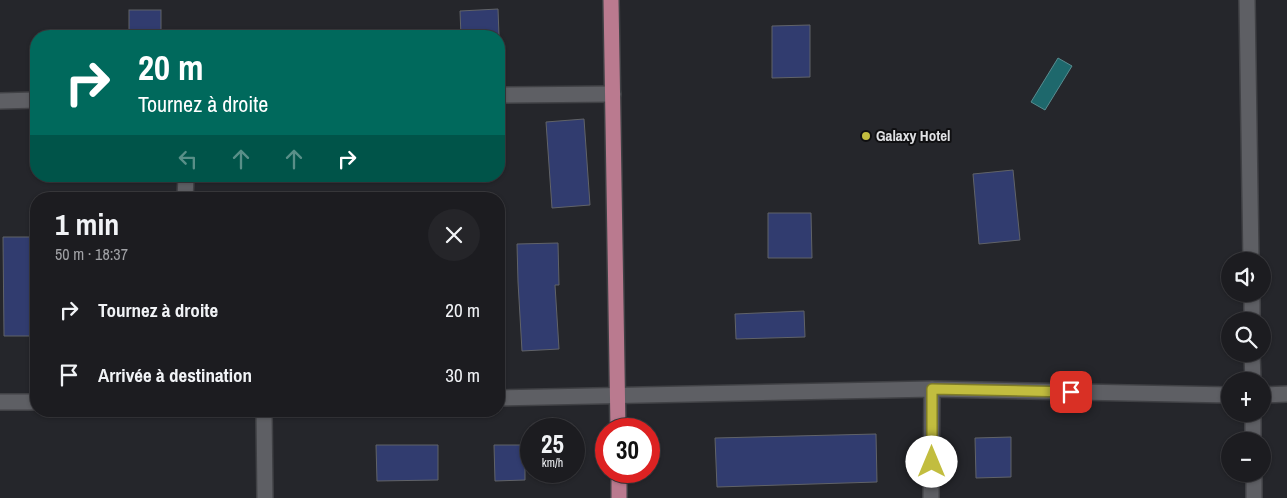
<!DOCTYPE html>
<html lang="fr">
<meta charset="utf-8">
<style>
:root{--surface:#1c1c20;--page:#252529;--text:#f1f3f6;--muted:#a0a1a5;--line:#3a3a3e}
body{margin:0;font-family:"Archivo Narrow",sans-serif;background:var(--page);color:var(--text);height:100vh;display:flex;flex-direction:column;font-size:19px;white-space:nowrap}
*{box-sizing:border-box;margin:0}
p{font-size:16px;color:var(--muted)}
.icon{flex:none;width:28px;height:28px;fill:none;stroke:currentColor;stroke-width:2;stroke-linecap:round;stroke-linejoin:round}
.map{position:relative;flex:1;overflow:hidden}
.panel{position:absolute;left:30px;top:192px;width:475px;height:225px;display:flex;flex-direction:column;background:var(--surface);border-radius:20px;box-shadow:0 1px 4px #0004,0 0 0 1px var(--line)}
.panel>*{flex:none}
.top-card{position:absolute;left:30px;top:30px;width:475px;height:152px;border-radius:20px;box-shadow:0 1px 4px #0004,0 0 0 1px var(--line);background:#00695c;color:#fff;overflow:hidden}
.controls{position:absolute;left:1221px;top:252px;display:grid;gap:10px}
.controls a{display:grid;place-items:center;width:50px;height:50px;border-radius:50%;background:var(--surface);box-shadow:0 1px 4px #0004,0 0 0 1px var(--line);font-size:25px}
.speed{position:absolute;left:520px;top:418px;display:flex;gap:10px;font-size:25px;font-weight:700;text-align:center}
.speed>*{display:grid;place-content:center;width:65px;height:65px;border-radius:50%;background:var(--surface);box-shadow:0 1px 4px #0004,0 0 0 1px var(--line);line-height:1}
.speed small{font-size:12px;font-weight:400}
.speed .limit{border:8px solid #d22;background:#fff;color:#111}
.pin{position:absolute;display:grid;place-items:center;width:42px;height:42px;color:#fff;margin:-21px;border-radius:10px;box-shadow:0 2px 8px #0006}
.me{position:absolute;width:55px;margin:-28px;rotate:0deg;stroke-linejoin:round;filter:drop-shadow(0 0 4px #0008)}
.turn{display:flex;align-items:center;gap:18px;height:105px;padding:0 25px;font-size:22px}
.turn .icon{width:65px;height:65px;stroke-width:2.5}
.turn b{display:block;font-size:35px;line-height:42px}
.lanes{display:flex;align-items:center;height:48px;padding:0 25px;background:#0003;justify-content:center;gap:25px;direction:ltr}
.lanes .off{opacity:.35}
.round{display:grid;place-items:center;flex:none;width:52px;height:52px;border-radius:26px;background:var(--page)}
.summary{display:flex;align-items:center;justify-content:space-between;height:85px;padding:0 25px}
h1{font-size:30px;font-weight:700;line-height:38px}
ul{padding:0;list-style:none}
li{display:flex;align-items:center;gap:15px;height:65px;padding:0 25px}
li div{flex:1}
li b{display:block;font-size:19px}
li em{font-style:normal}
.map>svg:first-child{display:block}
.water{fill:#1e686c;stroke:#588c90}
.building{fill:#313c6f;stroke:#616368}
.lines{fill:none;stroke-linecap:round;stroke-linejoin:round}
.minor-casing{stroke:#404145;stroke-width:18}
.major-casing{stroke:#404145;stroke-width:18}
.minor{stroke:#5e5f64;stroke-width:15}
.major{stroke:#ba7a8f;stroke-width:15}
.route-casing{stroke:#7e7b29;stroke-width:12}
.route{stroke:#c2bd3f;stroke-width:9}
.poi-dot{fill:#c2bd3f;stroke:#0f0f11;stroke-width:2}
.labels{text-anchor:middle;stroke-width:4;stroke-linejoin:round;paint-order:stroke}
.poi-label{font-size:15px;font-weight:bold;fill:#e0e1e4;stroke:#0f0f11;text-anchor:start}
</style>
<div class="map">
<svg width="1287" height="498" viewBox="0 0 1287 498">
<rect width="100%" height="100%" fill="#25262b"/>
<!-- water -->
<polygon class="water" points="1058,58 1072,66 1045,110 1031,102"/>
<!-- building -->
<g class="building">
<polygon points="498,9 499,36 461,36 460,11"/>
<rect x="129" y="10" width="32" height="26"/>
<polygon points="810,25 810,77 772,78 772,26"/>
<polygon points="584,119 590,205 552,208 546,122"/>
<polygon points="1013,170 1020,240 979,244 973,174"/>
<polygon points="768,213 811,213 812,258 768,258"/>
<polygon points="3,237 33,237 34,336 4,336"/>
<polygon points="558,243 559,285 555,285 559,349 522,351 518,282 517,244"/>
<polygon points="804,311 805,337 736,339 735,314"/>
<polygon points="876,434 877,482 717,487 715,438"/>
<polygon points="1011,437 1011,477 976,478 975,438"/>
<polygon points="376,445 438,445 438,480 377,481"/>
<polygon points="494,445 525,445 525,480 495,481"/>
</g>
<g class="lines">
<defs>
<g id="minor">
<polyline points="1247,0 1251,261"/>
<polyline points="499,95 613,94"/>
<polyline points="0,101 36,100"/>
<polyline points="185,199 186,176"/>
<polyline points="1252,294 1252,321"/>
<polyline points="1252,354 1253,381"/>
<polyline points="1262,395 1287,394"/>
<polyline points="499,398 932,389 1230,395"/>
<polyline points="0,402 36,402"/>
<polyline points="264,411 265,498"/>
<polyline points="1253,414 1253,441"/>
<polyline points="1254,474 1254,498"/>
<polyline points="931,498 932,389"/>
</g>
<g id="major">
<polyline points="611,0 618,429"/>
<polyline points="619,471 619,498"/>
</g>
</defs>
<!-- minor casing -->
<use href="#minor" class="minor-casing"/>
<!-- major casing -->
<use href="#major" class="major-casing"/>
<!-- minor -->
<use href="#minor" class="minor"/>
<!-- major -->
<use href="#major" class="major"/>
</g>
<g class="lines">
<defs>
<polyline id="route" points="932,462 932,389 1071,392"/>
</defs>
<!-- route casing -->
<use href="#route" class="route-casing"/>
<!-- route -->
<use href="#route" class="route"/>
</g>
<!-- markers -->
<circle class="poi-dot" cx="866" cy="136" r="5"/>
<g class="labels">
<!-- poi labels -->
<g class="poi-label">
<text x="876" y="141">Galaxy Hotel</text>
</g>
</g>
</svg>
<div class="controls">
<a><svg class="icon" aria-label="sound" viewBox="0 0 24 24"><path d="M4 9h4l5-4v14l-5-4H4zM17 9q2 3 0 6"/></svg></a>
<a><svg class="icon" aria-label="search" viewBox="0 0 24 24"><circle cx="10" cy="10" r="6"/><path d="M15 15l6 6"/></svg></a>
<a>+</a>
<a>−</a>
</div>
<div class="speed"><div>25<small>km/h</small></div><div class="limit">30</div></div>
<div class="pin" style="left:1071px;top:392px;background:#d93025"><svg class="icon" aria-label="arrive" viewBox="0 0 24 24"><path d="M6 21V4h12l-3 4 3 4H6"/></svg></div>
<svg class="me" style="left:932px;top:462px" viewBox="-20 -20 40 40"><circle r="19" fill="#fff"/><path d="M0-13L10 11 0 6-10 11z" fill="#c2bd3f"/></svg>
<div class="top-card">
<div class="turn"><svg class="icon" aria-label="right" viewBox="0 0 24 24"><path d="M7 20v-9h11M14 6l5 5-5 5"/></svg><div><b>20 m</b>Tournez à droite</div></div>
<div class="lanes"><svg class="icon off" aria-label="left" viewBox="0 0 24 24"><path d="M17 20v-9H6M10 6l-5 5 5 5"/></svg><svg class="icon off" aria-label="ahead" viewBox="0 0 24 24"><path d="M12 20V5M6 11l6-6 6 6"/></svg><svg class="icon off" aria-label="ahead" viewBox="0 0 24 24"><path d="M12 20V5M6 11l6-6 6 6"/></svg><svg class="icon" aria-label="right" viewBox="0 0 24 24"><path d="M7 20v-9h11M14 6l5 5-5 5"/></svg></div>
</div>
<section class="panel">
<div class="summary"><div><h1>1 min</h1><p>50 m · 18:37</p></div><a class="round"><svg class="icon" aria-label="close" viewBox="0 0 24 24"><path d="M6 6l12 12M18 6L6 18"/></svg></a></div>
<ul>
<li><svg class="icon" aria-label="right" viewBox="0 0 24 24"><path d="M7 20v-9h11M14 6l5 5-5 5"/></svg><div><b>Tournez à droite</b></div><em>20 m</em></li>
<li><svg class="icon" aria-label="arrive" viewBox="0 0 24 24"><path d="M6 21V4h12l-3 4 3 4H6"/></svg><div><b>Arrivée à destination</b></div><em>30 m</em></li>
</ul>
</section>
</div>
